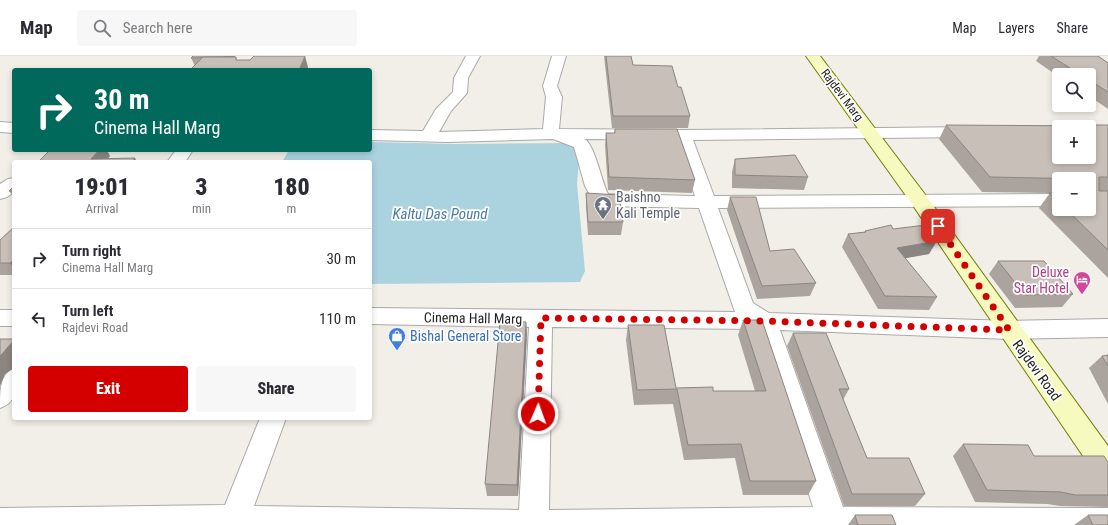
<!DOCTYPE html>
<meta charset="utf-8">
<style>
:root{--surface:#fff;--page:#f7f7f7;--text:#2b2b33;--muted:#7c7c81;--line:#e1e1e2;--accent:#d40000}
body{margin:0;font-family:"Roboto Condensed",sans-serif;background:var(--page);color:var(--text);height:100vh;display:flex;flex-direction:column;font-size:15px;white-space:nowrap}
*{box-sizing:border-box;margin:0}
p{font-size:13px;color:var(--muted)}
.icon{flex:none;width:22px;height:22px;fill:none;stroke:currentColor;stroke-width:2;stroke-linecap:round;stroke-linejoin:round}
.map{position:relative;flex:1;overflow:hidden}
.drawer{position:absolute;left:12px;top:104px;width:360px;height:260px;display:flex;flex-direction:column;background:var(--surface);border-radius:4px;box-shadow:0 2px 6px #0003}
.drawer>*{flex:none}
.banner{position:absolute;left:12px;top:12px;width:360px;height:84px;border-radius:4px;box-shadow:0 2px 6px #0003;background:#00695c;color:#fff;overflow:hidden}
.controls{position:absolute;left:1052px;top:12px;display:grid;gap:8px}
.controls a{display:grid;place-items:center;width:44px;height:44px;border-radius:4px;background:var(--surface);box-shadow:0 2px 6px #0003;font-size:20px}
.pin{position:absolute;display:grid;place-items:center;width:34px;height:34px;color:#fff;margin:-17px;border-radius:8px;box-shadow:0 2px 6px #0006}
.me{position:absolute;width:44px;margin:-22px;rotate:2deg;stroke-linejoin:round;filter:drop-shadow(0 0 3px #0008)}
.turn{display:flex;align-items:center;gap:14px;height:84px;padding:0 16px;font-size:18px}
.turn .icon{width:52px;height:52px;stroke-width:2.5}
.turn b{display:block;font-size:28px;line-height:34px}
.eta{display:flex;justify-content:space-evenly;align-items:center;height:68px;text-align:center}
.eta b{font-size:24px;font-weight:800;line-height:28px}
.button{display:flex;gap:8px;margin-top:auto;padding:8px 16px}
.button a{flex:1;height:46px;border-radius:4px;background:var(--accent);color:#fff;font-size:16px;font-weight:800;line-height:46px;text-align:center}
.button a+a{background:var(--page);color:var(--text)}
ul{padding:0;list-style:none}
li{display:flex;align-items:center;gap:12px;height:60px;padding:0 16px;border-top:1px solid var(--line)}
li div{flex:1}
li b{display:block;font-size:15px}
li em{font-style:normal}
header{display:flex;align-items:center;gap:24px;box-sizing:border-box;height:56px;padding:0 20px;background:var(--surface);border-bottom:1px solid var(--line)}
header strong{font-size:19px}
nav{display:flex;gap:22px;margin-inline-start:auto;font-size:14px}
.search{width:280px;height:36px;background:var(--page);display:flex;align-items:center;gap:10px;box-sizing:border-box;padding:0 14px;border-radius:4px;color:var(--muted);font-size:15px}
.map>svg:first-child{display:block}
.water{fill:#aad3df}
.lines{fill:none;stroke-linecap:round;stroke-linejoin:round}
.street-casing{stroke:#a9a9a9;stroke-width:2}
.secondary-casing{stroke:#707d05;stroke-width:2}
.street{fill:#fff;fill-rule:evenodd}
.secondary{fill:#f7fabf;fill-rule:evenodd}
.wall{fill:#aba49e;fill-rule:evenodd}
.shaded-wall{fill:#8b8681}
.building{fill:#c7bfb8;stroke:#8b8681;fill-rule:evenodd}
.route{stroke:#d40000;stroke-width:7;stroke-dasharray:0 12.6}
.labels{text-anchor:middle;stroke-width:3.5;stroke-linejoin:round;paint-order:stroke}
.far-street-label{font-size:12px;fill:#222;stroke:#fff}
.worship-label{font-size:14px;fill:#5b616d;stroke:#fff;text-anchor:start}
.hotel-label{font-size:14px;fill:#b23c85;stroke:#fff;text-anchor:end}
.street-label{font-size:14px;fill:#222;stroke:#fff}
.shop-label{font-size:14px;fill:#366cbe;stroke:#fff;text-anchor:start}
.water-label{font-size:15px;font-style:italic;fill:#4a7aab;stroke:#fff}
</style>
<header>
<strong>Map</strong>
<div class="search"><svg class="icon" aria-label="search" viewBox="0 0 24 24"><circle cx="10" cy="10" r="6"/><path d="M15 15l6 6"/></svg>Search here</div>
<nav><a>Map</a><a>Layers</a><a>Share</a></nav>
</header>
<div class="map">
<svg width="1108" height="469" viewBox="0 0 1108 469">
<rect width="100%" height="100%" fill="#f2efe9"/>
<!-- water -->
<polygon class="water" points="370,86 456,88 570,87 580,91 577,128 585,215 580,226 370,228 370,106 282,106 289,94 370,94"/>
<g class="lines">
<defs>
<g id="street">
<path d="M466,0H480L468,22L467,37L451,55L439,76L543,73L546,41L543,30L552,0H566L557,30L562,41L559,73L683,74L972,71L978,73L980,76L978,79L972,81L693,84L714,140L1059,138V150L718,152L753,247L769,257L1009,265L1108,263V281L1009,283L780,274L843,451L1108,452V469H0V452L225,449L260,362H286L254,450L519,454L529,271L370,268V252L735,256L699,152L602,150L595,148L585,130L574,91L553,83L448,86L370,84V74L423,75L436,53L453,36L454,22ZM584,83L676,84L695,140L608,138C602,127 594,86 584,83ZM552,271L756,273L813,451L549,454Z"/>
<polygon points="0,66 14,67 14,77 0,76"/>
<polygon points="176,94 193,94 185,106 167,106"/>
<polygon points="14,122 14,136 7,141 0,143 0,128 8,123"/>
<rect x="0" y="254" width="14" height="16"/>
<path d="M14,312C14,330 20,345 0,352C0,334 0,319 14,312Z"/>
</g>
<polygon id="secondary" points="806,0 820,0 927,141 1108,390 1108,426 1098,422 912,148"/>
</defs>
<!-- street casing -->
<use href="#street" class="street-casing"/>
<!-- secondary casing -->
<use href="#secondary" class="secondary-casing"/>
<!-- street -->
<use href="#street" class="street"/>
<!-- secondary -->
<use href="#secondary" class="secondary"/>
</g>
<!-- wall -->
<g class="wall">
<polygon points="193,0 235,0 235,1 236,1 237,4 308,11 195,10 191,2"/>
<polygon points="604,0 631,0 633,9 678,31 690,60 688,72 612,72"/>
<polygon points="1039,0 1098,0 1108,7 1108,53 1089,40 1089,19 1059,19 1059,21 1036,5"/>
<path d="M946,69L1092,70L1093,69H1108V222L1039,152L1050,137L982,136L939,83ZM1059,123H1089V153H1059Z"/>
<polygon points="615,73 695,124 692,137 608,134 605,89 606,77 614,77"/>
<polygon points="735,103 808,121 804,134 732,132 732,116"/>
<polygon points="14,130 14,141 9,135"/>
<polygon points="586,137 623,166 621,179 588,179 586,150"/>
<polygon points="730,141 770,195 816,227 810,240 757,243 727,154"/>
<polygon points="14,171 14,219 0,219 0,184"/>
<polygon points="893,173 929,198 905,202 937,241 929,254 878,253 842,191 848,178 864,176 865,175"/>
<polygon points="998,205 1073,238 1062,251 1015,252 989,218"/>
<polygon points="743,264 816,425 808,439 743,439 735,402 684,404 673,348 634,349 626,284 628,269 676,332 713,335 755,335 738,279"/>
<polygon points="526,266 527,278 518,440 487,440 485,428"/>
<polygon points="793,277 849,333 843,344 867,402 925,438 915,450 844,450 787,290"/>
<polygon points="1108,299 1108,348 1089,312 1102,300"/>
<polygon points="963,388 1034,400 1108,406 1108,451 1060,450 1047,448 975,446 953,400"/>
<polygon points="855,459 896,469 848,469"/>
<polygon points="1088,459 1108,469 1074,469"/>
</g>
<!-- shaded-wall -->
<g class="shaded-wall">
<polygon points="225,0 235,0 226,11 223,2"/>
<polygon points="305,0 308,11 307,14 299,14"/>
<polygon points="99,94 107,94 110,100 105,106 91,103"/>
<polygon points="135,102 137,106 132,106"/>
<polygon points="937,185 929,198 890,205 897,192"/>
<polygon points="14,204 14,212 10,207"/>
<polygon points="526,266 527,278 518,440 517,429"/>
<polygon points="14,284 14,312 5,318 0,330 0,300"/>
</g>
<!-- building -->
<g class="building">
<polygon points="193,0 225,0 224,1 191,2"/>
<polygon points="254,0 305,0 299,14 190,14 203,1 236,1 236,4 250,4"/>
<polygon points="606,0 631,0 633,9 672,10 678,31 681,31 690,60 613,60"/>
<polygon points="1051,0 1098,0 1108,7 1108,36 1089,24 1089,19 1081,19"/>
<path d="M946,69L1095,70L1093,69H1108V121H1099V135H1108V194L1066,153H1089V123L990,121ZM1059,71H1089V101H1059Z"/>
<polygon points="615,73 677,73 695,124 609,121 606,77 615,77"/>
<polygon points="50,94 99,94 91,103 135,102 132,106 38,106"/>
<polygon points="795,99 808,121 735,119 735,103"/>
<polygon points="14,130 14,135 9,135"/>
<polygon points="586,137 619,139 623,166 588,166"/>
<polygon points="1049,137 1059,137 1059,146"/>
<polygon points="730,141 756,141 770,195 794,193 816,227 762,230"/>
<polygon points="934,168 937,185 897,192 937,241 885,240 848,178 866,176 865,175 891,169 893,173"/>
<polygon points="14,171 14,204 10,207 0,207 0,184"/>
<polygon points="998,205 1044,205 1073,238 1025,239"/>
<polygon points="743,264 762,264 816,425 750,425 741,388 688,389 677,333 637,334 628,269 664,269 676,332 713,331 713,335 766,335"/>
<polygon points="500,265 526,266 517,429 485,428"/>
<polygon points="793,277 826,277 849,333 839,333 867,402 909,402 925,438 852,438"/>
<polygon points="0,283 14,283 14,284 2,298 0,300"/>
<polygon points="1108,299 1108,310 1102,300"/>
<polygon points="963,388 1028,389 1034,400 1104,400 1108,406 1108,439 1075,439 1061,436 987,434"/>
<polygon points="855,459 892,459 896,469 858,469"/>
<polygon points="1088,459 1108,459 1108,469 1093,469"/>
</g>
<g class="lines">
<!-- route -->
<polyline class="route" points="538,358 541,262 765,265 1009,274 938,170"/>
</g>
<!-- icons -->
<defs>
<symbol id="temple-pin" viewBox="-11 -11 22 30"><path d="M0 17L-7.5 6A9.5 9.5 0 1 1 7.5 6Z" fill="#6b7280" stroke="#fff"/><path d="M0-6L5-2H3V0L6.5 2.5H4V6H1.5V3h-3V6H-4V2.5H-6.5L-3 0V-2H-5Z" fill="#fff"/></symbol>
<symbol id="hotel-pin" viewBox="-11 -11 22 30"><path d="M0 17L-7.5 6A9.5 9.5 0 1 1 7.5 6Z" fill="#d1479c" stroke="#fff"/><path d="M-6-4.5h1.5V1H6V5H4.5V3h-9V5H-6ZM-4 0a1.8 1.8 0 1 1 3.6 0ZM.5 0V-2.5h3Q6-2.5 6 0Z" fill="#fff"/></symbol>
<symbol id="shop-pin" viewBox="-11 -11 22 30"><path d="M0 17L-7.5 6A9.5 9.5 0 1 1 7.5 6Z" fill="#3f7fe0" stroke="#fff"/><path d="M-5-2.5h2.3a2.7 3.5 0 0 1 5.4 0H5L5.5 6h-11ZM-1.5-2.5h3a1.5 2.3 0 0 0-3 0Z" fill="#fff"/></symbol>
</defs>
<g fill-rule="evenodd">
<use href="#temple-pin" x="593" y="139" width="20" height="27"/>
<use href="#hotel-pin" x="1072" y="214" width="20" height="27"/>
<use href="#shop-pin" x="387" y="270" width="20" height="27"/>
</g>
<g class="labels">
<!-- far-street labels -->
<g class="far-street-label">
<text transform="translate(842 39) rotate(53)" y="4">Rajdevi Marg</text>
</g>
<!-- worship labels -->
<g class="worship-label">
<text x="616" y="146">Baishno<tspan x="616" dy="16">Kali Temple</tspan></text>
</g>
<!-- hotel labels -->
<g class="hotel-label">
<text x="1069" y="221">Deluxe<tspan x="1069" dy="16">Star Hotel</tspan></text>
</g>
<!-- street labels -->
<g class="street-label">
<text transform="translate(473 262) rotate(1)" y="5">Cinema Hall Marg</text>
<text transform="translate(1037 314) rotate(54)" y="5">Rajdevi Road</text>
</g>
<!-- shop labels -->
<g class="shop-label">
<text x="410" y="285">Bishal General Store</text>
</g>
<!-- water labels -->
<g class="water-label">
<text x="440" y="163">Kaltu Das Pound</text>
</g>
</g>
</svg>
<div class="controls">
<a><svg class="icon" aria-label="search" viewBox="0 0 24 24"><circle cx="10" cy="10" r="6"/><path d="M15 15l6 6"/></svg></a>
<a>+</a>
<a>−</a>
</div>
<div class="pin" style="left:938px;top:170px;background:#d93025"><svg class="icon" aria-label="arrive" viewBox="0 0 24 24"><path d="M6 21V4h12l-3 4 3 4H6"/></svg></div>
<svg class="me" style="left:538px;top:358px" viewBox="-20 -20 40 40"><circle r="17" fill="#d40000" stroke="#fff" stroke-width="3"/><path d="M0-11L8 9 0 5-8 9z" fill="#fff"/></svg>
<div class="banner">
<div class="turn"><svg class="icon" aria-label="right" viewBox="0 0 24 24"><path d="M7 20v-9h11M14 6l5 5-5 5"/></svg><div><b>30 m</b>Cinema Hall Marg</div></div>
</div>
<section class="drawer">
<div class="eta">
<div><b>19:01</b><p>Arrival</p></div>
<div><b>3</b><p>min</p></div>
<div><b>180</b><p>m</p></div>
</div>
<ul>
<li><svg class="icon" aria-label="right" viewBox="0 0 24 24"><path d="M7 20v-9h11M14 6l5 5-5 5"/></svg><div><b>Turn right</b><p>Cinema Hall Marg</p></div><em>30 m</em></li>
<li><svg class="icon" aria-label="left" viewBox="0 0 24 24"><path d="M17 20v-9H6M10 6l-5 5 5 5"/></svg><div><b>Turn left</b><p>Rajdevi Road</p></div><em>110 m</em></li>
</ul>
<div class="button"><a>Exit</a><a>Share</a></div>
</section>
</div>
